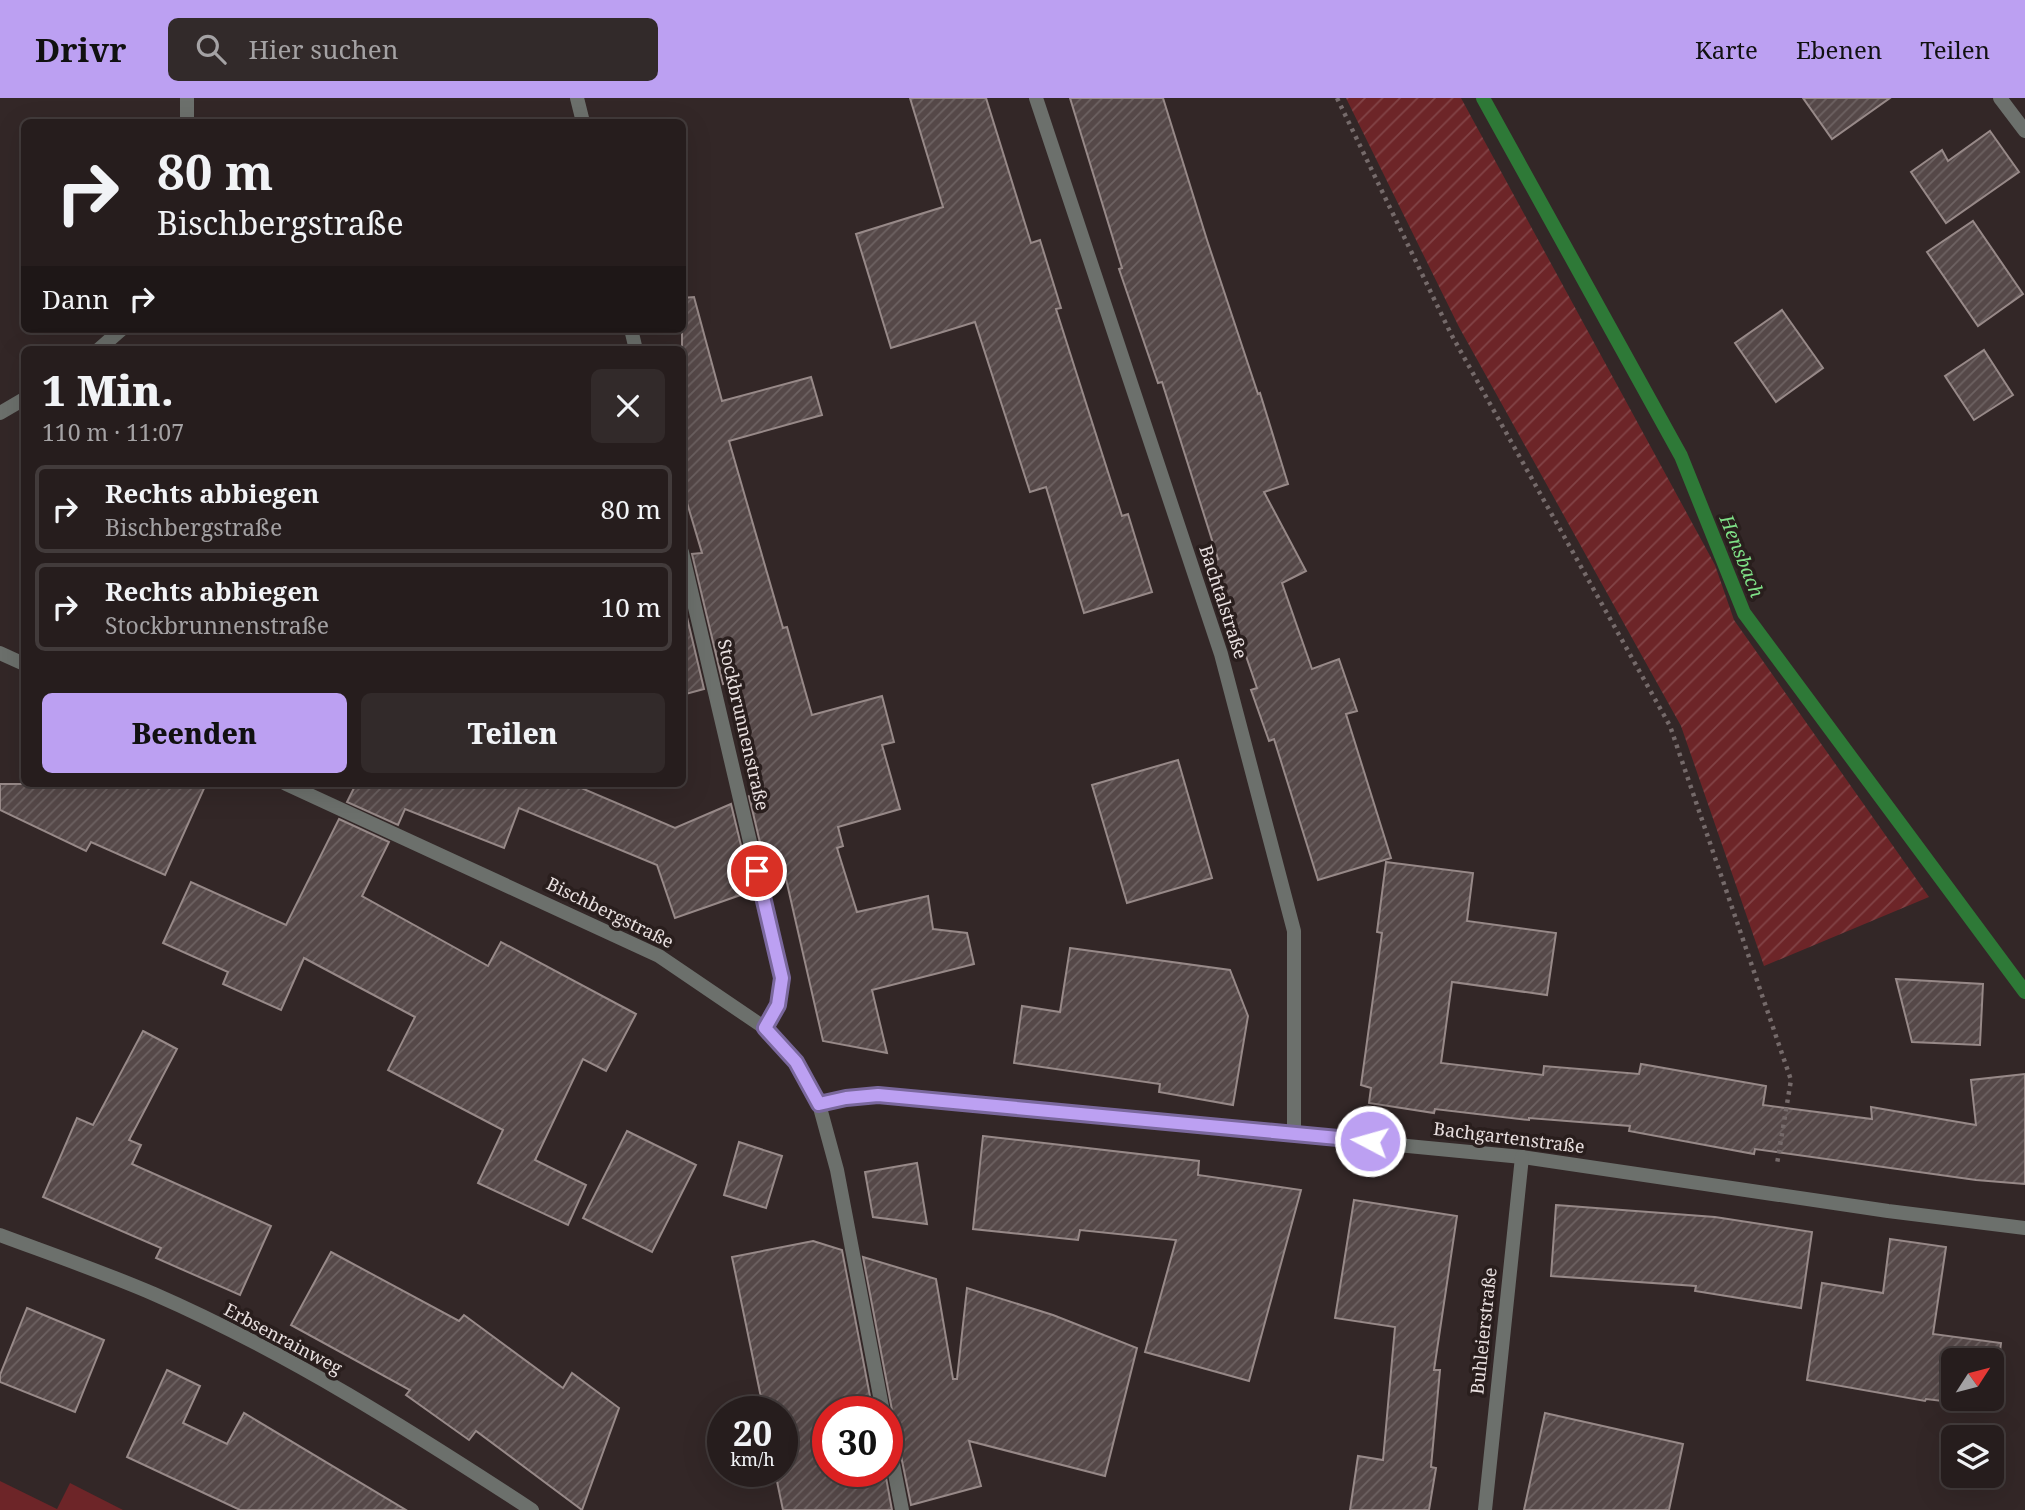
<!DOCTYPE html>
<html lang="de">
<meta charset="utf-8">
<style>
:root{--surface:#261d1d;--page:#322a2a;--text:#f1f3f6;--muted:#a4a2a4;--line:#423b3b;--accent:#bca0f2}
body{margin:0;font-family:"Noto Serif",serif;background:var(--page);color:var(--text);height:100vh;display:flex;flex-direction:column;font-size:26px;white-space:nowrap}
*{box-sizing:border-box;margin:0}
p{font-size:23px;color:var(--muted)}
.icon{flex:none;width:38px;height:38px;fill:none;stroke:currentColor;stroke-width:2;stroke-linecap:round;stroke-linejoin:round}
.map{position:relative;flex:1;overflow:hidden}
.panel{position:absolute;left:21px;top:248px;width:665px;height:441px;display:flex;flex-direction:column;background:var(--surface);border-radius:10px;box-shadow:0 7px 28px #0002,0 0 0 2px var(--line)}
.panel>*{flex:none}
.banner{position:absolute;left:21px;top:21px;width:665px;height:214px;border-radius:10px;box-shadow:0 7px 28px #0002,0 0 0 2px var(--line);background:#261d1d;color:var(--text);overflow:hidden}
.needle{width:46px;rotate:54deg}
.tools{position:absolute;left:1941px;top:1250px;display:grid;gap:14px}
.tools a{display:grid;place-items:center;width:63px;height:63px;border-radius:10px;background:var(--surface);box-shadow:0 7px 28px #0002,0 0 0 2px var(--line);font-size:35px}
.speed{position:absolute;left:707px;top:1298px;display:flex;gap:14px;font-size:35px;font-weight:700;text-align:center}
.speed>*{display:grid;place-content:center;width:91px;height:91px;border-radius:50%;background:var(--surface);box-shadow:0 7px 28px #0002,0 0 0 2px var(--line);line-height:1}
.speed small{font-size:18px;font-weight:400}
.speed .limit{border:10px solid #d22;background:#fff;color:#111}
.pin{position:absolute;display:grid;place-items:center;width:60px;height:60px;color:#fff;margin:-30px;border:4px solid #fff;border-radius:50%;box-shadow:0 2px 7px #0007}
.me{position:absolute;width:77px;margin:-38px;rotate:276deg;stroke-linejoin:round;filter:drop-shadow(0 0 5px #0008)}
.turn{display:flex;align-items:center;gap:24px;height:147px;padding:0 21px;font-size:32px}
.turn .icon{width:91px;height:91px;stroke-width:2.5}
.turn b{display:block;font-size:49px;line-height:60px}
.then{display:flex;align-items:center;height:66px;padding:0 21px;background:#0003;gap:14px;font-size:26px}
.round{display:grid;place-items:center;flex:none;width:74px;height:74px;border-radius:10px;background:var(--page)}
.overview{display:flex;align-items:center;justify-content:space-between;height:119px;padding:0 21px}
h1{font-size:42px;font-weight:800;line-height:52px}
.action{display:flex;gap:14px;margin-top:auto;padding:14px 21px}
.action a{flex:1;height:80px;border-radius:10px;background:var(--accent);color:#111;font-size:28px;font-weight:800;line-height:80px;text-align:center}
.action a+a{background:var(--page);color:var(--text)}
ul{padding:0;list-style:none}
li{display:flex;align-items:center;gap:21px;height:88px;margin:0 14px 10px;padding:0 7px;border:4px solid var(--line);border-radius:10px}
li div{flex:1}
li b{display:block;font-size:26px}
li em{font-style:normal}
header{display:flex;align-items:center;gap:42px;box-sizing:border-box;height:98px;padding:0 35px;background:var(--accent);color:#111}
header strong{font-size:33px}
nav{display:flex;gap:38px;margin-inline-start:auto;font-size:24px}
.search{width:490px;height:63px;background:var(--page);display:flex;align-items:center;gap:18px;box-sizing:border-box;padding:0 24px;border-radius:10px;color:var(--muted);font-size:26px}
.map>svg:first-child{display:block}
.grass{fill:#6d2528}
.garden{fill:url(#garden-furrows)}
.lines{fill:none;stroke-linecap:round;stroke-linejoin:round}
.stream{stroke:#2e7937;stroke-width:14}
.building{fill:url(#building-hatch);stroke:#978988;stroke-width:2;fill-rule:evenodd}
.path{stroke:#756a6a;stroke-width:4.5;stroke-dasharray:3.5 5;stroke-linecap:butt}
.street{stroke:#6c706c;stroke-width:14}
.route-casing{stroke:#7a689d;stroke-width:18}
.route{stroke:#bca0f2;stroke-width:12}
.labels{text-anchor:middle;stroke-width:7;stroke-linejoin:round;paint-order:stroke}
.street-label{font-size:18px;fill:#e8dfdf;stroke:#291e1d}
.water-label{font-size:19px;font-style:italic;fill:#7fe086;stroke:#291e1d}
</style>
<header>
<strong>Drivr</strong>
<div class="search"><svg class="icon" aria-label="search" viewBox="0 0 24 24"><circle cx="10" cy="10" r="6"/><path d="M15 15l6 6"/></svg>Hier suchen</div>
<nav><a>Karte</a><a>Ebenen</a><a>Teilen</a></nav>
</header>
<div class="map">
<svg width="2025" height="1412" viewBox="0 0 2025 1412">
<defs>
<pattern id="garden-furrows" width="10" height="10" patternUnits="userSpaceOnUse" patternTransform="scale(1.75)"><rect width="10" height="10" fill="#6d2528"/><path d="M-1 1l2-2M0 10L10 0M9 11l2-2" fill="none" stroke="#824447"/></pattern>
<pattern id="building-hatch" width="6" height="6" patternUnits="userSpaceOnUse" patternTransform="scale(1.75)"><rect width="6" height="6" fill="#554848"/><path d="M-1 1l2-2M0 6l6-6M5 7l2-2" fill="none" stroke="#6d6262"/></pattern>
</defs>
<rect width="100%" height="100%" fill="#332727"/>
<!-- grass -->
<polygon class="grass" points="0,1383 57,1411 70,1385 123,1412 0,1412"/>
<!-- garden -->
<polygon class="garden" points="1346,0 1461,0 1715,467 1734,522 1929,799 1764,868 1681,628 1459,229"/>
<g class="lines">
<!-- stream -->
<polyline class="stream" points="1483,0 1681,358 1744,515 2025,894"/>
</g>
<!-- building -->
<g class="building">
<polygon points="910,0 986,0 1031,145 1040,142 1061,210 1056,211 1122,418 1128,416 1152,494 1084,515 1046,389 1030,394 975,224 891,250 856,136 943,109"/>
<polygon points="1070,0 1163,0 1207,142 1258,296 1260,295 1288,386 1264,394 1306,473 1282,485 1312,571 1339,561 1357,613 1346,616 1391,760 1318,782 1274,641 1269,643 1251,592 1257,590 1237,532 1204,468 1218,461 1162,284 1158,285 1119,171 1122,170"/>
<polygon points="1803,0 1890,0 1832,41"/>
<polygon points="1990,33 2019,74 1946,125 1911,74 1942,52 1948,63"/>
<polygon points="1973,123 2023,196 1978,228 1927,154"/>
<polygon points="694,199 722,303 811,279 822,317 729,343 783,530 787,529 812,617 882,598 894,644 882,647 900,711 838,729 843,748 837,750 857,814 928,798 933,831 967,835 974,866 872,892 887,955 823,943 786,781 770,787 749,698 764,692 734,583 723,586 692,456 702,455 682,388 682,200"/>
<polygon points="1782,212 1823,270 1776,304 1735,245"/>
<polygon points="1984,252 2013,297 1974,322 1945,278"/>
<polygon points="682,498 704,591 682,597"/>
<polygon points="1178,662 1212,780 1127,805 1092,687"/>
<polygon points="0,686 206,686 165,777 91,744 86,753 0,712"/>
<polygon points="348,686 572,686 675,730 731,706 752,793 675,820 657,767 519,710 504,750 405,711 398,727 347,704 354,690"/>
<polygon points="339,721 389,744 362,798 488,868 501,844 636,916 606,973 583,961 535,1062 586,1087 568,1127 478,1085 503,1032 388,972 415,919 304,860 281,912 223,886 228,874 163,845 191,784 286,827"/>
<polygon points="1386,764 1473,775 1467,823 1556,835 1547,897 1452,884 1441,965 1543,977 1544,968 1639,976 1641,966 1766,988 1763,1007 1872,1021 1871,1009 1976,1027 1971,982 2025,976 2025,1086 1976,1082 1755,1051 1754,1056 1629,1033 1630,1028 1529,1020 1529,1022 1435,1011 1434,1015 1369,1005 1371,990 1361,987 1382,835 1377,834"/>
<polygon points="1070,850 1230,872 1248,918 1233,1007 1159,994 1160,986 1014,965 1022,908 1060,914"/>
<polygon points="1896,881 1983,886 1980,947 1912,944"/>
<polygon points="143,933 177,951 129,1042 141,1047 132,1066 271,1128 240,1197 156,1160 161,1150 43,1099 77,1020 93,1027"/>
<polygon points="627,1033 696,1067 652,1154 583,1120"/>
<polygon points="983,1038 1199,1063 1198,1077 1301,1092 1249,1283 1145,1254 1176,1142 1080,1132 1078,1142 973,1131"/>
<polygon points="739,1044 782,1058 766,1110 724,1097"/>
<polygon points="917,1065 927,1126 873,1119 865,1074"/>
<polygon points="1354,1102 1457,1118 1434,1272 1440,1272 1431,1369 1436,1370 1429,1412 1350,1412 1358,1358 1383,1362 1395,1229 1335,1220"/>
<polygon points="1556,1107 1715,1119 1812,1134 1801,1210 1695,1193 1696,1188 1551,1178"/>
<path d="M1890,1141L1946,1149L1933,1236L2001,1245L1993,1309L1926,1301L1925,1303L1807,1282L1822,1185L1883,1195ZM1953,1262H1992V1300H1953Z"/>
<polygon points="813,1143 842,1152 873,1314 828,1314 828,1374 885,1374 892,1412 783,1412 775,1374 782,1374 782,1314 764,1314 732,1159"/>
<polygon points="331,1154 459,1223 464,1217 563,1290 572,1275 619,1310 582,1412 476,1333 469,1342 406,1297 410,1292 291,1227"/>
<polygon points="863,1159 936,1181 953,1281 957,1281 967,1190 1053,1217 1137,1250 1105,1378 969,1343 981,1388 911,1407 896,1333 894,1328 887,1326 892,1312"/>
<polygon points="27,1210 104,1242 75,1314 0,1284 0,1277"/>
<polygon points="167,1272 200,1288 183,1325 227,1346 244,1315 406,1412 240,1412 127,1359"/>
<polygon points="1545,1315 1683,1346 1669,1412 1524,1412"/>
</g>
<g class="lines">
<!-- path -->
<polyline class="path" points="1337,0 1451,236 1670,628 1791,982 1777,1066"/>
<!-- street -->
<g class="street">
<polyline points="577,0 583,24"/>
<polyline points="1036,0 1221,556 1294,833 1294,1036"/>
<polyline points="2000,0 2025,33"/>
<polyline points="187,24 187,0"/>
<polyline points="631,231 636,252"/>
<polyline points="98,252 122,231"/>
<polyline points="0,315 24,301"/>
<polyline points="682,454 782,880 778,907 765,930"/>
<polyline points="0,555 24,566"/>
<polyline points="286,686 659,858 765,930 796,964 819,1006 837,1072 883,1314"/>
<polyline points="819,1006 846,1000 879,997 1522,1059 1888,1113 2025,1130"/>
<path d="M0,1137C51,1156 103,1174 154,1196C287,1254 411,1333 532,1412"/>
<polyline points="887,1335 902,1412"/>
<polyline points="1485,1412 1522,1059"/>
</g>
</g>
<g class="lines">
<defs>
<polyline id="route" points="757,773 782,880 778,907 765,930 796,964 819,1006 846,1000 878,997 1370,1043"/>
</defs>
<!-- route casing -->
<use href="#route" class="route-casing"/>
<!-- route -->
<use href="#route" class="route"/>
</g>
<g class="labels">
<!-- street labels -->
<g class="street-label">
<text transform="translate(1223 504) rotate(72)" y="6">Bachtalstraße</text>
<text transform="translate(743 627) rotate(77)" y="6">Stockbrunnenstraße</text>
<text transform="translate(610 815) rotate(26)" y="6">Bischbergstraße</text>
<text transform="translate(1509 1040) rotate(7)" y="6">Bachgartenstraße</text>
<text transform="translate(1484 1233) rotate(-84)" y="6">Buhleierstraße</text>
<text transform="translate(283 1241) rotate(28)" y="6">Erbsenrainweg</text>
</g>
<!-- water labels -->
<g class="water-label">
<text transform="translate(1742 458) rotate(68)" y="7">Hensbach</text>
</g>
</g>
</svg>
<div class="tools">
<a><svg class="needle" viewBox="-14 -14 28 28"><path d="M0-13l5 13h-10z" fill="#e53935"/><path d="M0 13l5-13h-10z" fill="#a4a2a4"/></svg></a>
<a><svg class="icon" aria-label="layers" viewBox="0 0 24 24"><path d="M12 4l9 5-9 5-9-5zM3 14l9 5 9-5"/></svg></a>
</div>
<div class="speed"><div>20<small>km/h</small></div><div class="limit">30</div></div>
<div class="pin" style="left:757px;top:773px;background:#d93025"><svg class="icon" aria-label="arrive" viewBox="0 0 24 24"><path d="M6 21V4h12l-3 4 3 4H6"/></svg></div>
<svg class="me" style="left:1370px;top:1043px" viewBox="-20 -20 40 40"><circle r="17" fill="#bca0f2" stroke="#fff" stroke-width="3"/><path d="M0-11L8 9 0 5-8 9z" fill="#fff"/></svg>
<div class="banner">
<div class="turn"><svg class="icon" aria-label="right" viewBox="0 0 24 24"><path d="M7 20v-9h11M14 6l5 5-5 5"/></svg><div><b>80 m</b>Bischbergstraße</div></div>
<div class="then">Dann<svg class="icon" aria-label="right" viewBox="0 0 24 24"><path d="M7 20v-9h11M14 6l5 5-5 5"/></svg></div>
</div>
<section class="panel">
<div class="overview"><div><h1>1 Min.</h1><p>110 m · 11:07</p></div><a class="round"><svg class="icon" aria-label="close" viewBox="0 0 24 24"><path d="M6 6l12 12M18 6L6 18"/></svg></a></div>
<ul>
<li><svg class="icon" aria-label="right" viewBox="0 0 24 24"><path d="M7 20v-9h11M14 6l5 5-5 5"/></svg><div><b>Rechts abbiegen</b><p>Bischbergstraße</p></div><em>80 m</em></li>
<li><svg class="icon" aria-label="right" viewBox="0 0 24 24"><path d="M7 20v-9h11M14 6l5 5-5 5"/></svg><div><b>Rechts abbiegen</b><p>Stockbrunnenstraße</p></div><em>10 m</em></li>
</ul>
<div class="action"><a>Beenden</a><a>Teilen</a></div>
</section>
</div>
